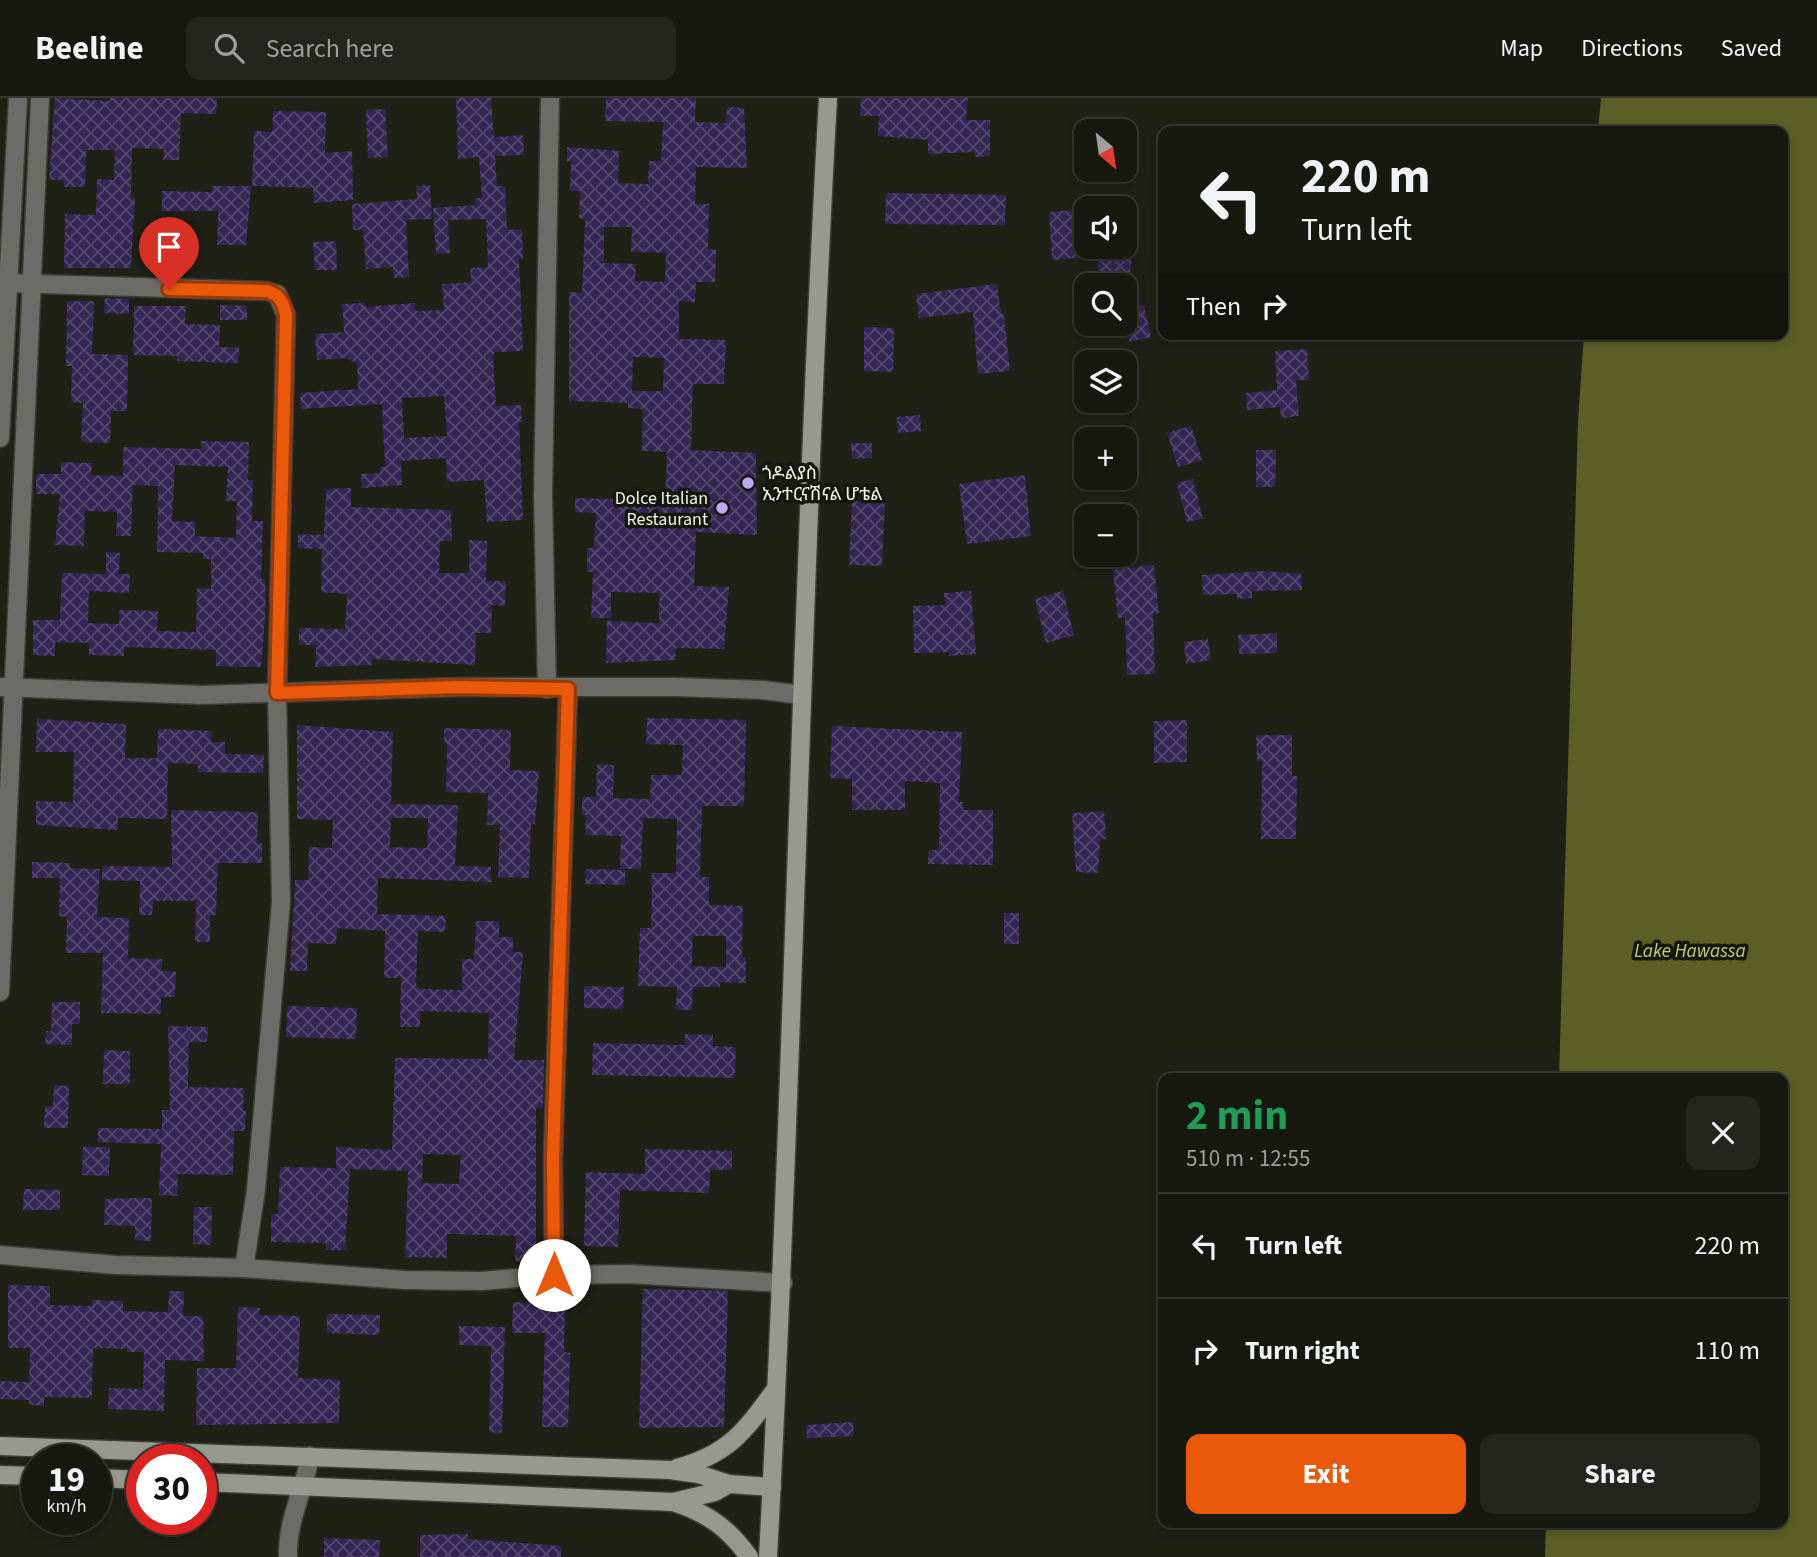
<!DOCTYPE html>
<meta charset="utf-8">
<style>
:root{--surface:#171810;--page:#24251e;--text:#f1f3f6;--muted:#9ea09f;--line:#363730;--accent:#ea580c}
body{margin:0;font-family:"Source Sans 3","Noto Sans Ethiopic",sans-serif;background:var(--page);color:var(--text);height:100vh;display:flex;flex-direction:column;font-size:26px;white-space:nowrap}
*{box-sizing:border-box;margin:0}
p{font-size:23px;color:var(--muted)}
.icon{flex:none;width:38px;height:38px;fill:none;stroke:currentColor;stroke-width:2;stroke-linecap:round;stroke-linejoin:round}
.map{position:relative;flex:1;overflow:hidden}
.sheet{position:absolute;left:1158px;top:975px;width:630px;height:455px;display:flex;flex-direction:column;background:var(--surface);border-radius:14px;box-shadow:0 4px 10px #0003,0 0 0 2px var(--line)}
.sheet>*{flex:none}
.banner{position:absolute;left:1158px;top:28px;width:630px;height:214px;border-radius:14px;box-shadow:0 4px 10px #0003,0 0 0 2px var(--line);background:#171810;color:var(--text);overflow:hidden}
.needle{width:46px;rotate:151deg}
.fabs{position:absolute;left:1074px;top:21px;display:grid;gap:14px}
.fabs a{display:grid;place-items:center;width:63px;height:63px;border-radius:14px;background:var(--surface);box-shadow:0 4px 10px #0003,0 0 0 2px var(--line);font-size:35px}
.speed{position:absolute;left:21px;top:1346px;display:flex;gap:14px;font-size:35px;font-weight:700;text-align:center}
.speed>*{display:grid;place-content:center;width:91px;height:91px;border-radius:50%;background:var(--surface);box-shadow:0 4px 10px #0003,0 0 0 2px var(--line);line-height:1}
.speed small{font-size:18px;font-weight:400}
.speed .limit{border:10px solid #d22;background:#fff;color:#111}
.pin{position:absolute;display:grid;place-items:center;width:60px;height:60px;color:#fff;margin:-72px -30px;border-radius:50% 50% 50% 0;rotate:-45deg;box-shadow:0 0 7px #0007}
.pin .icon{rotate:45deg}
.me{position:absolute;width:77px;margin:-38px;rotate:0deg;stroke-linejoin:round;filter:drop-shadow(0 0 5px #0008)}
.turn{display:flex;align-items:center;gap:24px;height:147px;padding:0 28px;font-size:32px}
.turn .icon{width:91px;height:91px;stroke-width:2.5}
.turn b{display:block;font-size:49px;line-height:60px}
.then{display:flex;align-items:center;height:66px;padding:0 28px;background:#0003;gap:14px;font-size:26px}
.round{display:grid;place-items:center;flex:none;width:74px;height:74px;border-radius:14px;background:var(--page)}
.headline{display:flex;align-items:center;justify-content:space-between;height:119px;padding:0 28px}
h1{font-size:42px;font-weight:700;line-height:52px;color:#1e9e55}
.button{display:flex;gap:14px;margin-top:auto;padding:14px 28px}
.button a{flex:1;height:80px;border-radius:14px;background:var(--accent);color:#fff;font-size:28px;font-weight:700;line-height:80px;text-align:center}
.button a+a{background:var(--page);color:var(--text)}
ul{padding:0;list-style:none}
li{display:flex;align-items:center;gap:21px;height:105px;padding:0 28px;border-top:2px solid var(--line)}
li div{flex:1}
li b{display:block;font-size:26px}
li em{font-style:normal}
header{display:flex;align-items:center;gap:42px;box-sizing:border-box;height:98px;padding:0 35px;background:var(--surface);border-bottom:2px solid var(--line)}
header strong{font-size:33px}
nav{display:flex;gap:38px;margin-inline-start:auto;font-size:24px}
.search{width:490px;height:63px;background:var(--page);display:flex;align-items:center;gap:18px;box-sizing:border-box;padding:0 24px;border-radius:14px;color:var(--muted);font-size:26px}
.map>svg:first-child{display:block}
.water{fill:#5b5f26}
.building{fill:url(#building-cross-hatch);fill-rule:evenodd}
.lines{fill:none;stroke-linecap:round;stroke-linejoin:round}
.minor-casing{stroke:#3c3d34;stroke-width:21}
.secondary-casing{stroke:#3c3d34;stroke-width:21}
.minor{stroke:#6b6c67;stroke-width:18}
.secondary{stroke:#979890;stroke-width:18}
.route-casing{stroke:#983908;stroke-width:18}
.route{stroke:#ea580c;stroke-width:12}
.poi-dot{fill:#bcaaf5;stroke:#16170d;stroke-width:2.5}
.labels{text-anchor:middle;stroke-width:7;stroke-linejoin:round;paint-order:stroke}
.poi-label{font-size:18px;fill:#f1f2eb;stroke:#16170d;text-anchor:start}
.water-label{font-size:19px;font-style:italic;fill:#c5cd78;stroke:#16170d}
</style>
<header>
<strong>Beeline</strong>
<div class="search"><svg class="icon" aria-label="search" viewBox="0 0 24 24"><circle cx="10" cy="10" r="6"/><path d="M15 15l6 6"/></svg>Search here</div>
<nav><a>Map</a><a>Directions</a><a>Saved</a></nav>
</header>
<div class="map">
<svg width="1817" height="1459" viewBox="0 0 1817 1459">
<defs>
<pattern id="building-cross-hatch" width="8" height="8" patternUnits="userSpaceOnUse" patternTransform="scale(1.75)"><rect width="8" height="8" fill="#342654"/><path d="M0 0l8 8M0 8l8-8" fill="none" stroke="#52466d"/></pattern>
</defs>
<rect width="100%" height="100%" fill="#1f2016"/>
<!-- water -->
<polygon class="water" points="1601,0 1817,0 1817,1459 1545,1459 1546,1425 1783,1424 1783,980 1559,980 1578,323 1584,236 1783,236 1783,33 1598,33"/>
<!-- building -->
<g class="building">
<polygon points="55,0 110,3 110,0 217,0 216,16 181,15 179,62 163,62 164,51 132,50 131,100 135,100 131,170 64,170 65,116 96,117 97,81 114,82 115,52 86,52 85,89 64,89 64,82 49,82"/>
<path d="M456,0H491L494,39L523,37L524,57L495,58L497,88H505L507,132L522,131L523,161H519L523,253L495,254L493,257L496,308L521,307L522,324H519L523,422L487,424L484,382L447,384L446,360L401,363L402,387L362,390L361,376L380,375V369H385L382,306L301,311L300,295L358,291L357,265L345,260L317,262L315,236L344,234L342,206L365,205V209L415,205L416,213L444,212L442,186L471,184L470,170L488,169L486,121L448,122L450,155L436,156L433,110L476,107L475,100H482L479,59L458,61ZM444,298L447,338L404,340L402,300Z"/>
<path d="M606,0H696L695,24L726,25L727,9L744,10L747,70L696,69L695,106H709L708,151L716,152L715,184H696L695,204L679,203V241L726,242L724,286H693L691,352L756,355L757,437L696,434L694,488L729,489L724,551L676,550L675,562L606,565L607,523L659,525V495L611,494V520H591L593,474H587V450H594L596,415L575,414V400L665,403L667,354L642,353L643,311L628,310V305L569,303V194L582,195L585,121L579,120L580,93H570L571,63H567V49L619,53L618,85L648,86L649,63H661L663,24L605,23ZM604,129H632L631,154L666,155L665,184L635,183L636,166L604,165ZM633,259L664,260L663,293H632Z"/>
<polygon points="861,0 968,0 966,22 990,22 990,58 975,59 975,54 928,56 928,42 878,38 879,18 860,18"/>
<polygon points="385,11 388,59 368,60 366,12"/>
<polygon points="273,13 326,14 325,55 352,53 353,102 314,105 313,90 252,88 254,33 272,34"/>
<rect x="1098" y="20" width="22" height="13"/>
<polygon points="430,87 432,121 406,122 409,179 394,180 393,169 366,171 363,132 353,132 352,106 417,101 416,88"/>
<polygon points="212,88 251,88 246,147 217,147 218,113 162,113 162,93 212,94"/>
<polygon points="886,95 1006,97 1005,127 885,126"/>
<polygon points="1085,111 1088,159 1052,162 1049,114"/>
<polygon points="336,143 337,172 315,172 313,144"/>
<polygon points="1100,149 1133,149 1129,184 1097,181"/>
<polygon points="997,186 1001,216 1004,216 1010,273 978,276 973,214 919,220 916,196"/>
<polygon points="105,200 129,201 129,216 104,215"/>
<polygon points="67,203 94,203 92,256 128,257 127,313 111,313 110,345 81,344 83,305 71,304 72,268 66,268"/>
<polygon points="220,207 247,208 247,222 220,222"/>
<polygon points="1144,207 1151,239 1129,244 1125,211"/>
<polygon points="134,208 186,208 185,226 220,227 219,249 239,250 238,265 177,263 177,258 133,257"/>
<polygon points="864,229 894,230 893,274 864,273"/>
<polygon points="1307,251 1309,282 1296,282 1299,318 1281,320 1280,309 1247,312 1246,295 1277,292 1275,253"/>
<polygon points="920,317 921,333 898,335 897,319"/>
<polygon points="1191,328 1202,362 1178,369 1167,335"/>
<path d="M201,343L249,344L248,382H253L252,423H263L261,481H265L266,508L261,569L216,568V552L125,549L124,558L89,557V545L55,544V558L33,557V522H60L62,475L106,476V454L120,455L119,476H130L129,495L89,493L88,525L119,526V512L158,513L157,533L196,534L197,490L211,491V461H203V455L157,454L158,388L133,387L131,438H116L117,414L85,413L84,448L55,447L60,396H36V376H61V364L92,365L91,377L123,378V349L201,351ZM175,367L228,369L226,403H237L236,440L195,438V424L172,423Z"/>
<polygon points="851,345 872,345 872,360 852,361"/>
<polygon points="1256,352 1276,352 1275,389 1256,389"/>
<polygon points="1025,377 1031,438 967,446 959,386"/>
<polygon points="1193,381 1203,421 1187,424 1177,385"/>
<polygon points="351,390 351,409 451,412 452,443 440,443 439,475 469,475 469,442 487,443 486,483 506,483 505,508 492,507 491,535 476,535 475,567 372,561 372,567 315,569 316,547 299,547 299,530 345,531 347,496 321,494 322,451 298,450 298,436 324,437 326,391"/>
<polygon points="852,403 885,404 882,468 849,467"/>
<polygon points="1154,467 1159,515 1153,516 1155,576 1127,577 1125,519 1118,520 1113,472"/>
<polygon points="1264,473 1301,476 1302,492 1252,493 1252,500 1237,501 1237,496 1203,497 1202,477"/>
<polygon points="971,493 976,556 949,558 949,554 914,555 913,508 945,507 944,495"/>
<polygon points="1063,493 1074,537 1046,545 1035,501"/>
<polygon points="1277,535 1277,555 1239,556 1238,537"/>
<polygon points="1208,541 1211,562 1186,566 1184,544"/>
<path d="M647,620L746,622L744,708H702L700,779H709V807L743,808L742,859H746V885L720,884V889H693L692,912H676L677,889L638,888L640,830H651L652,775H676L677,721L643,720L641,771H620L621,738L585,737L586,717H582V699H596L597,666L614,667L613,700L650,701L651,677H682L683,647L646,646ZM693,838H726V869L692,868Z"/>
<polygon points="37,621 126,626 125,660 157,660 158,631 212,633 211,644 225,644 225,656 264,657 263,675 198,674 198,666 168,665 167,721 118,720 118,732 36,727 36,703 73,704 74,654 36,654"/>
<polygon points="1187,622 1187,664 1154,665 1154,623"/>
<path d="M297,627L393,634L391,706L458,707L455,768L491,769V784L378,780L377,816L446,818L445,834L418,833L416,888L421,891L462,892V861H474L476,823H499V839H513V854H523L514,962H544L543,1010H536V1163H515L516,1138L447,1136V1160L405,1159L408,1073L350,1071L345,1152H326V1145L271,1144V1116H278L280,1069L336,1070V1049L392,1052L395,960L488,961L489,915L420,913V929H400L401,880H384L385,833L337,830L336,846L308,845L307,873H290L295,782H308L309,749L332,750L333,722L297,721ZM391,720H428L427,750L390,749ZM423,1056L461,1057L459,1086L422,1085Z"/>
<polygon points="832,628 962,634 959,704 963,704 963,712 993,712 993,767 928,766 929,752 939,752 940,685 905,683 905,712 852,712 852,681 830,680"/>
<polygon points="444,630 511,632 510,672 539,673 535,726 531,726 529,780 498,779 500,727 487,727 488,695 446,694 447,645 444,645"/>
<polygon points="1256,637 1292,637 1292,678 1297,678 1296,741 1261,741 1262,663 1257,663"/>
<polygon points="171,712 258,714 257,745 262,745 262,765 218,765 216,817 210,817 210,844 195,844 196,803 153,803 152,817 139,817 140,783 102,782 102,768 172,769"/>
<polygon points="1104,713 1106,741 1100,742 1098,775 1076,774 1072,715"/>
<polygon points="32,764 70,765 70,770 100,771 97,819 129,820 128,860 162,861 162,873 176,874 175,899 161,899 161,916 101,915 103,855 66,855 67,819 59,818 60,780 32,780"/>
<polygon points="586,771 625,772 625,787 585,786"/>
<rect x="1004" y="815" width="15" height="31"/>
<polygon points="584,888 624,889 623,911 584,910"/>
<polygon points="52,904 80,904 80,926 72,926 72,947 45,946 46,933 51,933"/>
<polygon points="287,908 357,910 356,941 286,939"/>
<polygon points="168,928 208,929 207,944 189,944 188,989 244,990 243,1013 246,1013 245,1033 234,1033 233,1077 178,1076 177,1098 159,1097 161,1046 98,1044 98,1030 162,1031 162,1012 170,1012"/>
<polygon points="685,936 713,937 713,948 736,949 735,980 592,977 593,945 685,947"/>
<polygon points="104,952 130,953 130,986 103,986"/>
<polygon points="54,987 69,988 68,1030 44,1030 45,1008 53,1008"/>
<polygon points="83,1049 110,1049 109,1078 82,1077"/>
<polygon points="645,1051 732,1053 732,1072 710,1072 709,1095 620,1092 618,1149 584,1148 586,1074 645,1076"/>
<polygon points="24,1091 60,1092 60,1112 23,1112"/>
<polygon points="136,1100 152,1100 151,1143 135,1142 135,1128 104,1127 105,1101"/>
<polygon points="194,1109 212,1109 211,1147 193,1146"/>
<polygon points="8,1187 50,1188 50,1207 92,1208 92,1202 123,1203 123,1213 168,1214 169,1193 184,1193 183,1218 203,1218 204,1263 165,1262 164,1313 108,1311 109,1290 143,1291 144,1254 127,1254 127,1251 93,1250 92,1300 44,1299 44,1308 29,1307 29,1302 0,1301 0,1283 29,1284 30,1250 8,1250"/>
<polygon points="643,1191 728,1193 724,1329 639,1330"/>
<polygon points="513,1204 565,1205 564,1254 570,1255 568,1329 542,1329 545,1235 512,1235"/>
<polygon points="238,1209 260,1210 259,1217 300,1218 298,1280 340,1282 339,1325 196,1327 197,1270 236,1270"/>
<polygon points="327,1216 380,1217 379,1237 327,1235"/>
<polygon points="459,1228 505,1229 502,1335 489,1334 491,1248 459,1247"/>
<polygon points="853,1324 854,1338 807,1340 806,1327"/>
<polygon points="468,1436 468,1441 561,1448 561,1459 420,1459 420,1437"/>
<polygon points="324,1440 380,1442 379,1459 324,1459"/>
</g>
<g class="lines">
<defs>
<g id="minor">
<polyline points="8,185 267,193 277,196 286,217 277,595 281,804 256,1092 244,1170"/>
<polyline points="0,340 18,0"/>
<polyline points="0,589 202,597 458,589 676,589 763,592 802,597"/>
<polyline points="547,591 543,397 550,0"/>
<polyline points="0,894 40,0"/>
<polyline points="0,1157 116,1167 244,1170 405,1182 481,1183 554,1177 629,1176 783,1185"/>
<polyline points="554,1177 553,1060 568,591"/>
<path d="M288,1459C287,1422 304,1393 310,1358"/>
</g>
<g id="secondary">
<polyline points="0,1348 670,1372 698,1376 729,1386 772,1389"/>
<path d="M677,1370C729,1356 745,1333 775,1292"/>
<polyline points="0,1377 37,1378"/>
<polyline points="96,1380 142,1382"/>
<polyline points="201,1384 673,1404 715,1394 729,1386"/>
<path d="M676,1405C709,1416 729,1431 749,1459"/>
<path d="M768,1459C794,973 801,486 828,0"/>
</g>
</defs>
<!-- minor casing -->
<use href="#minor" class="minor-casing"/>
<!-- secondary casing -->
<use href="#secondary" class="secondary-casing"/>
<!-- minor -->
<use href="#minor" class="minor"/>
<!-- secondary -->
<use href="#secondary" class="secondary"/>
</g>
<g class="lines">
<defs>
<path id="route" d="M169,191L267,193C280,197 283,204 286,217L277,595L458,589L568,591L553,1060L554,1177"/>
</defs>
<!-- route casing -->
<use href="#route" class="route-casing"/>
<!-- route -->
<use href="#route" class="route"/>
</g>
<!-- markers -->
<g class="poi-dot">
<circle cx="748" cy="385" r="7"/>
<circle cx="722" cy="410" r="7"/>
</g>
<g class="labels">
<!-- poi labels -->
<g class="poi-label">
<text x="762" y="381">ጎዶልያስ<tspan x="762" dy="21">ኢንተርናሽናል ሆቴል</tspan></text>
<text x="708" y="406" text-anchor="end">Dolce Italian<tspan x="708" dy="21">Restaurant</tspan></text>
</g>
<!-- water labels -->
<g class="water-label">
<text x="1690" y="859">Lake Hawassa</text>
</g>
</g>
</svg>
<div class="fabs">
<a><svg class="needle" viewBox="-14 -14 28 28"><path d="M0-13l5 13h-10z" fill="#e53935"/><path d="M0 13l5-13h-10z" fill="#9ea09f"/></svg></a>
<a><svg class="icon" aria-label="sound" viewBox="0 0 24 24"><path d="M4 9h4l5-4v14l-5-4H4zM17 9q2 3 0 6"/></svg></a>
<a><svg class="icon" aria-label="search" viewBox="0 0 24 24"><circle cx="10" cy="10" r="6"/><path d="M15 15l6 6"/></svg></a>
<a><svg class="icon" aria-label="layers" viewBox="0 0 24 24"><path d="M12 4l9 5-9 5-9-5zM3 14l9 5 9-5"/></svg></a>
<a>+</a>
<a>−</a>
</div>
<div class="speed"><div>19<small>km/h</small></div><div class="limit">30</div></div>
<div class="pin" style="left:169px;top:191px;background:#d93025"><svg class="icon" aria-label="arrive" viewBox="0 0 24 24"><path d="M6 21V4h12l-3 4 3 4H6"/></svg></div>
<svg class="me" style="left:554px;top:1177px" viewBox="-20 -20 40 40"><circle r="19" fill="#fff"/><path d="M0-13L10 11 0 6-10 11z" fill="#ea580c"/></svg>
<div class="banner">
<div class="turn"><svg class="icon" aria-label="left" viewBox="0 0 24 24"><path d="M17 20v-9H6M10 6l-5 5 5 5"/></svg><div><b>220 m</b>Turn left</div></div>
<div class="then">Then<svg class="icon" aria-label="right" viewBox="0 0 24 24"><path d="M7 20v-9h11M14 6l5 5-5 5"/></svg></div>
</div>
<section class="sheet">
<div class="headline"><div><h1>2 min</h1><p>510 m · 12:55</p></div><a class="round"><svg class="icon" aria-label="close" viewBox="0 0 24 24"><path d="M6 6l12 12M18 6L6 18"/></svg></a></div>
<ul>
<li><svg class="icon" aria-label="left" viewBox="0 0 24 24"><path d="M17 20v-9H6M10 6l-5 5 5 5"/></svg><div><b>Turn left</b></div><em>220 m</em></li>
<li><svg class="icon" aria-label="right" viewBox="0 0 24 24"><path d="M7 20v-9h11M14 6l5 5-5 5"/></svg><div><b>Turn right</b></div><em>110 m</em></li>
</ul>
<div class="button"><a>Exit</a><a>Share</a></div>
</section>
</div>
